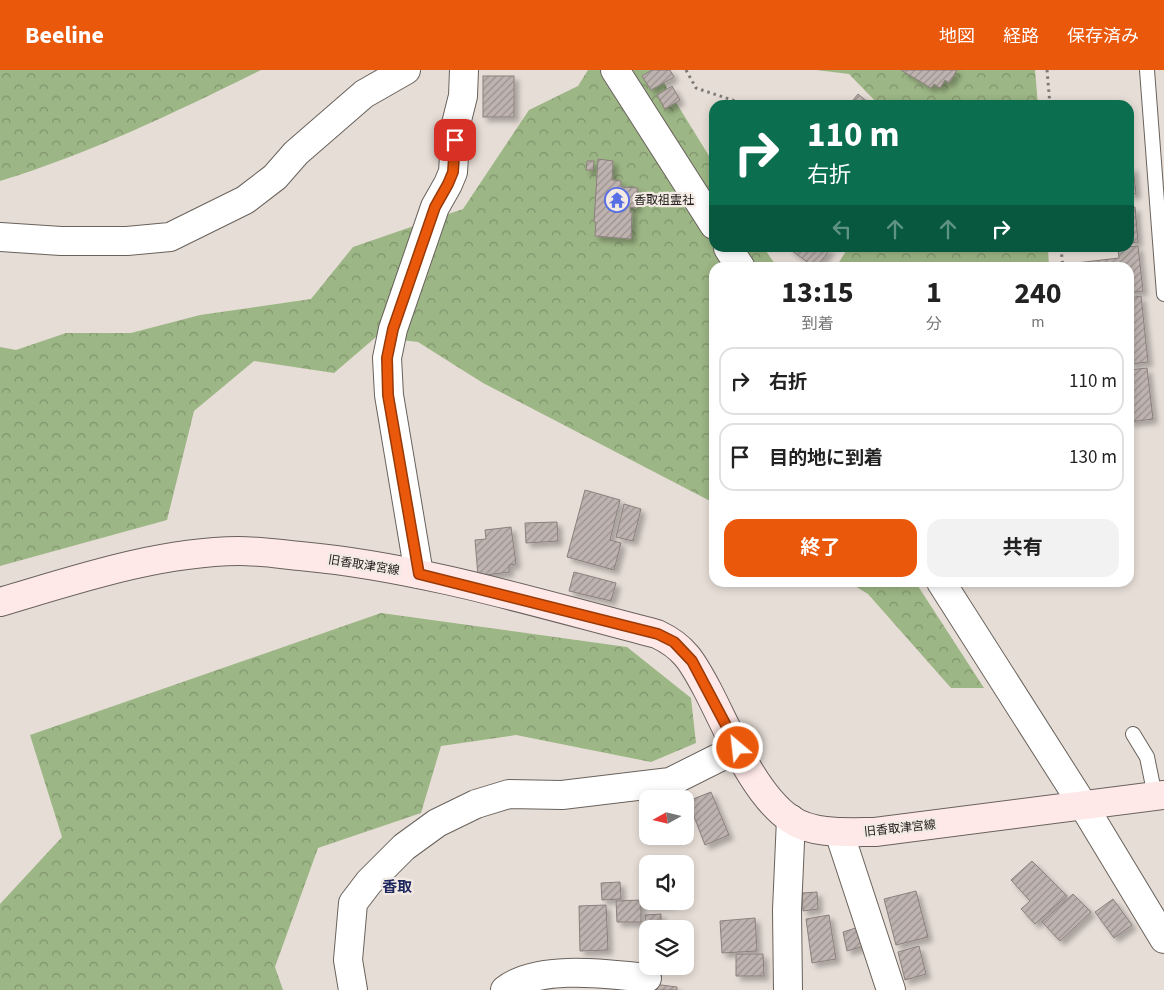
<!DOCTYPE html>
<html lang="ja">
<meta charset="utf-8">
<style>
:root{--surface:#fff;--page:#f2f2f2;--text:#222;--muted:#767676;--line:#e0e0e0;--accent:#ea580c}
body{margin:0;font-family:"Source Sans 3","Noto Sans JP",sans-serif;background:var(--page);color:var(--text);height:100vh;display:flex;flex-direction:column;font-size:19px;white-space:nowrap}
*{box-sizing:border-box;margin:0}
p{font-size:16px;color:var(--muted)}
.icon{flex:none;width:28px;height:28px;fill:none;stroke:currentColor;stroke-width:2;stroke-linecap:round;stroke-linejoin:round}
.map{position:relative;flex:1;overflow:hidden}
.details{position:absolute;left:709px;top:192px;width:425px;height:325px;display:flex;flex-direction:column;background:var(--surface);border-radius:15px;box-shadow:0 2px 8px #0003}
.details>*{flex:none}
.guide{position:absolute;left:709px;top:30px;width:425px;height:152px;border-radius:15px;box-shadow:0 2px 8px #0003;background:#0b6e4f;color:#fff;overflow:hidden}
.needle{width:32px;rotate:262deg}
.controls{position:absolute;left:639px;top:720px;display:grid;gap:10px}
.controls a{display:grid;place-items:center;width:55px;height:55px;border-radius:10px;background:var(--surface);box-shadow:0 2px 8px #0003;font-size:25px}
.pin{position:absolute;display:grid;place-items:center;width:42px;height:42px;color:#fff;margin:-21px;border-radius:10px;box-shadow:0 2px 8px #0006}
.me{position:absolute;width:55px;margin:-28px;rotate:332deg;stroke-linejoin:round;filter:drop-shadow(0 0 4px #0008)}
.turn{display:flex;align-items:center;gap:18px;height:105px;padding:0 15px;font-size:22px}
.turn .icon{width:65px;height:65px;stroke-width:2.5}
.turn b{display:block;font-size:35px;line-height:42px}
.lanes{display:flex;align-items:center;height:48px;padding:0 15px;background:#0003;justify-content:center;gap:25px;direction:ltr}
.lanes .off{opacity:.35}
.eta{display:flex;justify-content:space-evenly;align-items:center;height:85px;text-align:center}
.eta b{font-size:30px;font-weight:700;line-height:35px}
.action{display:flex;gap:10px;margin-top:auto;padding:10px 15px}
.action a{flex:1;height:58px;border-radius:15px;background:var(--accent);color:#fff;font-size:20px;font-weight:700;line-height:58px;text-align:center}
.action a+a{background:var(--page);color:var(--text)}
ul{padding:0;list-style:none}
li{display:flex;align-items:center;gap:15px;height:68px;margin:0 10px 8px;padding:0 5px;border:2px solid var(--line);border-radius:15px}
li div{flex:1}
li b{display:block;font-size:19px}
li em{font-style:normal}
header{display:flex;align-items:center;gap:30px;box-sizing:border-box;height:70px;padding:0 25px;background:var(--accent);color:#fff}
header strong{font-size:24px}
nav{display:flex;gap:28px;margin-inline-start:auto;font-size:18px}
.map>svg:first-child{display:block}
.forest{fill:url(#forest-crowns)}
.building{fill:url(#building-hatch);stroke:#8b807d;filter:url(#shadow)}
.lines{fill:none;stroke-linecap:round;stroke-linejoin:round}
.lane-casing{stroke:#69625c;stroke-width:16}
.street-casing{stroke:#69625c;stroke-width:30}
.secondary-casing{stroke:#69625c;stroke-width:30}
.path{stroke:#7e7874;stroke-width:3;stroke-dasharray:2.5 4;stroke-linecap:butt}
.lane{stroke:#fff;stroke-width:14}
.street{stroke:#fff;stroke-width:28}
.secondary{stroke:#ffe9e8;stroke-width:28}
.route-casing{stroke:#983908;stroke-width:12}
.route{stroke:#ea580c;stroke-width:9}
.labels{text-anchor:middle;stroke-width:4.5;stroke-linejoin:round;paint-order:stroke}
.poi-label{font-size:12px;fill:#23201e;stroke:#f3eae3;text-anchor:start}
.street-label{font-size:12px;fill:#23201e;stroke:#f3eae3}
.quarter-label{font-size:15px;font-weight:bold;fill:#1c255d;stroke:#f3eae3}
</style>
<header>
<strong>Beeline</strong>
<nav><a>地図</a><a>経路</a><a>保存済み</a></nav>
</header>
<div class="map">
<svg width="1164" height="920" viewBox="0 0 1164 920">
<defs>
<pattern id="forest-crowns" width="20" height="18" patternUnits="userSpaceOnUse" patternTransform="scale(1.25)"><rect width="20" height="18" fill="#9db685"/><path d="M2 6a3 3 0 1 1 6 0M12 15a3 3 0 1 1 6 0" fill="none" stroke="#80946c"/></pattern>
<pattern id="building-hatch" width="6" height="6" patternUnits="userSpaceOnUse" patternTransform="scale(1.25)"><rect width="6" height="6" fill="#beb3af"/><path d="M-1 1l2-2M0 6l6-6M5 7l2-2" fill="none" stroke="#9a918e"/></pattern>
<filter id="shadow"><feDropShadow dx="4.5" dy="4.5" stdDeviation="2.5" flood-color="#0004"/></filter>
</defs>
<rect width="100%" height="100%" fill="#e6ddd6"/>
<!-- forest -->
<g class="forest">
<path d="M0,0H261C176,42 91,83 0,111Z"/>
<polygon points="588,0 656,0 714,94 714,178 764,178 777,197 714,198 714,433 483,313 418,272 376,267 334,303 254,291 194,341 167,450 0,496 0,277 16,280 66,263 131,263 200,245 311,229 353,177 463,139 529,40 578,16"/>
<polygon points="816,0 1035,0 1038,35 879,35 849,4"/>
<polygon points="848,178 1048,178 1049,197 836,197"/>
<polygon points="850,513 916,513 984,618 951,618 868,524"/>
<polygon points="381,543 627,577 691,628 696,673 651,692 516,665 441,676 421,743 318,778 275,897 283,920 0,920 0,834 62,767 30,665"/>
</g>
<!-- building -->
<g class="building">
<polygon points="652,0 670,0 674,7 651,20 642,6"/>
<polygon points="901,0 957,0 949,13 945,10 940,18 934,14 931,18"/>
<rect x="483" y="6" width="31" height="41"/>
<polygon points="672,16 680,30 665,39 657,25"/>
<polygon points="858,24 871,35 849,35"/>
<polygon points="598,89 613,91 612,110 621,111 621,117 638,118 636,138 630,137 630,142 632,142 631,169 595,166 596,152 594,152"/>
<polygon points="587,91 594,91 593,100 586,100"/>
<polygon points="1129,97 1133,97 1136,124 1129,124"/>
<polygon points="1135,137 1138,172 1129,173 1129,138"/>
<polygon points="1138,176 1143,221 1129,223 1129,198 1067,198 1067,194 1119,188 1118,178"/>
<polygon points="788,178 831,178 816,198"/>
<polygon points="1141,226 1148,292 1129,294 1129,228"/>
<polygon points="1147,298 1153,349 1129,352 1129,300"/>
<polygon points="585,420 620,430 610,470 621,473 614,500 567,487"/>
<polygon points="624,434 641,439 633,471 616,467"/>
<polygon points="557,452 558,471 526,473 525,453"/>
<polygon points="511,457 516,494 509,495 509,502 478,506 475,470 486,469 485,460"/>
<polygon points="574,502 616,513 611,531 569,521"/>
<polygon points="711,722 729,765 705,775 688,731"/>
<polygon points="1032,791 1067,826 1035,854 1021,839 1030,831 1011,810"/>
<polygon points="648,811 648,831 669,831 669,834 645,835 644,812"/>
<polygon points="620,812 621,829 602,830 601,813"/>
<polygon points="916,821 928,867 896,875 884,829"/>
<polygon points="817,822 818,839 803,841 802,823"/>
<polygon points="1073,824 1091,842 1060,871 1042,852"/>
<polygon points="1113,829 1132,855 1114,868 1095,842"/>
<polygon points="641,830 641,852 617,852 616,831"/>
<polygon points="606,835 608,880 580,881 579,836"/>
<polygon points="661,844 661,859 648,859 646,863 645,845"/>
<polygon points="829,845 836,889 812,893 806,849"/>
<polygon points="755,848 757,881 722,883 720,851"/>
<polygon points="862,856 867,875 847,881 843,862"/>
<polygon points="919,876 926,904 905,910 898,882"/>
<polygon points="736,884 763,884 764,906 736,906"/>
<polygon points="653,914 677,917 677,920 652,920"/>
</g>
<g class="lines">
<defs>
<g id="lane">
<polyline points="1147,0 1164,224"/>
<polyline points="1133,664 1147,687 1155,726"/>
</g>
<g id="street">
<polyline points="615,0 714,155"/>
<polyline points="0,167 61,171 127,171 170,167 245,130 275,107 296,83 364,24 406,0"/>
<polyline points="728,178 741,198"/>
<polyline points="419,504 389,325 387,288 393,259 435,137 448,114 453,102 456,54 463,26 464,0"/>
<polyline points="941,512 1083,735 1164,869"/>
<polyline points="839,762 891,920"/>
<polyline points="353,920 348,890 353,833 369,812 404,777 437,753 476,734 509,724 562,725 670,712 738,678"/>
<path d="M505,920C538,894 608,904 647,908"/>
<polyline points="788,920 787,840 791,749"/>
</g>
<path id="secondary" d="M0,532C78,509 157,482 239,481C259,481 280,484 300,486C421,497 540,534 657,564C685,577 693,593 707,619C728,659 753,723 790,749C813,765 849,762 875,762L1164,725"/>
</defs>
<!-- lane casing -->
<use href="#lane" class="lane-casing"/>
<!-- street casing -->
<use href="#street" class="street-casing"/>
<!-- secondary casing -->
<use href="#secondary" class="secondary-casing"/>
<!-- path -->
<g class="path">
<polyline points="686,0 696,18 747,35"/>
<polyline points="1047,0 1050,35"/>
<polyline points="1061,178 1063,198"/>
</g>
<!-- lane -->
<use href="#lane" class="lane"/>
<!-- street -->
<use href="#street" class="street"/>
<!-- secondary -->
<use href="#secondary" class="secondary"/>
</g>
<g class="lines">
<defs>
<polyline id="route" points="455,70 453,102 448,114 435,137 393,259 387,288 388,325 419,504 658,564 674,572 692,591 738,678"/>
</defs>
<!-- route casing -->
<use href="#route" class="route-casing"/>
<!-- route -->
<use href="#route" class="route"/>
</g>
<!-- icons -->
<defs>
<symbol id="temple-ring" viewBox="-11 -11 22 22"><circle r="9.5" fill="#f3eae3" stroke="#586ee4" stroke-width="1.5"/><path d="M0-6L5-2H3V0L6.5 2.5H4V6H1.5V3h-3V6H-4V2.5H-6.5L-3 0V-2H-5Z" fill="#586ee4"/></symbol>
</defs>
<g fill-rule="evenodd">
<use href="#temple-ring" x="603" y="116" width="28" height="28"/>
</g>
<g class="labels">
<!-- poi labels -->
<g class="poi-label">
<text x="634" y="134">香取祖霊社</text>
</g>
<!-- street labels -->
<g class="street-label">
<text transform="translate(364 495) rotate(9)" y="4">旧香取津宮線</text>
<text transform="translate(900 758) rotate(-6)" y="4">旧香取津宮線</text>
</g>
<!-- quarter labels -->
<g class="quarter-label">
<text x="397" y="822">香取</text>
</g>
</g>
</svg>
<div class="controls">
<a><svg class="needle" viewBox="-14 -14 28 28"><path d="M0-13l5 13h-10z" fill="#e53935"/><path d="M0 13l5-13h-10z" fill="#767676"/></svg></a>
<a><svg class="icon" aria-label="sound" viewBox="0 0 24 24"><path d="M4 9h4l5-4v14l-5-4H4zM17 9q2 3 0 6"/></svg></a>
<a><svg class="icon" aria-label="layers" viewBox="0 0 24 24"><path d="M12 4l9 5-9 5-9-5zM3 14l9 5 9-5"/></svg></a>
</div>
<div class="pin" style="left:455px;top:70px;background:#d93025"><svg class="icon" aria-label="arrive" viewBox="0 0 24 24"><path d="M6 21V4h12l-3 4 3 4H6"/></svg></div>
<svg class="me" style="left:738px;top:678px" viewBox="-20 -20 40 40"><circle r="17" fill="#ea580c" stroke="#fff" stroke-width="3"/><path d="M0-11L8 9 0 5-8 9z" fill="#fff"/></svg>
<div class="guide">
<div class="turn"><svg class="icon" aria-label="right" viewBox="0 0 24 24"><path d="M7 20v-9h11M14 6l5 5-5 5"/></svg><div><b>110 m</b>右折</div></div>
<div class="lanes"><svg class="icon off" aria-label="left" viewBox="0 0 24 24"><path d="M17 20v-9H6M10 6l-5 5 5 5"/></svg><svg class="icon off" aria-label="ahead" viewBox="0 0 24 24"><path d="M12 20V5M6 11l6-6 6 6"/></svg><svg class="icon off" aria-label="ahead" viewBox="0 0 24 24"><path d="M12 20V5M6 11l6-6 6 6"/></svg><svg class="icon" aria-label="right" viewBox="0 0 24 24"><path d="M7 20v-9h11M14 6l5 5-5 5"/></svg></div>
</div>
<section class="details">
<div class="eta">
<div><b>13:15</b><p>到着</p></div>
<div><b>1</b><p>分</p></div>
<div><b>240</b><p>m</p></div>
</div>
<ul>
<li><svg class="icon" aria-label="right" viewBox="0 0 24 24"><path d="M7 20v-9h11M14 6l5 5-5 5"/></svg><div><b>右折</b></div><em>110 m</em></li>
<li><svg class="icon" aria-label="arrive" viewBox="0 0 24 24"><path d="M6 21V4h12l-3 4 3 4H6"/></svg><div><b>目的地に到着</b></div><em>130 m</em></li>
</ul>
<div class="action"><a>終了</a><a>共有</a></div>
</section>
</div>
